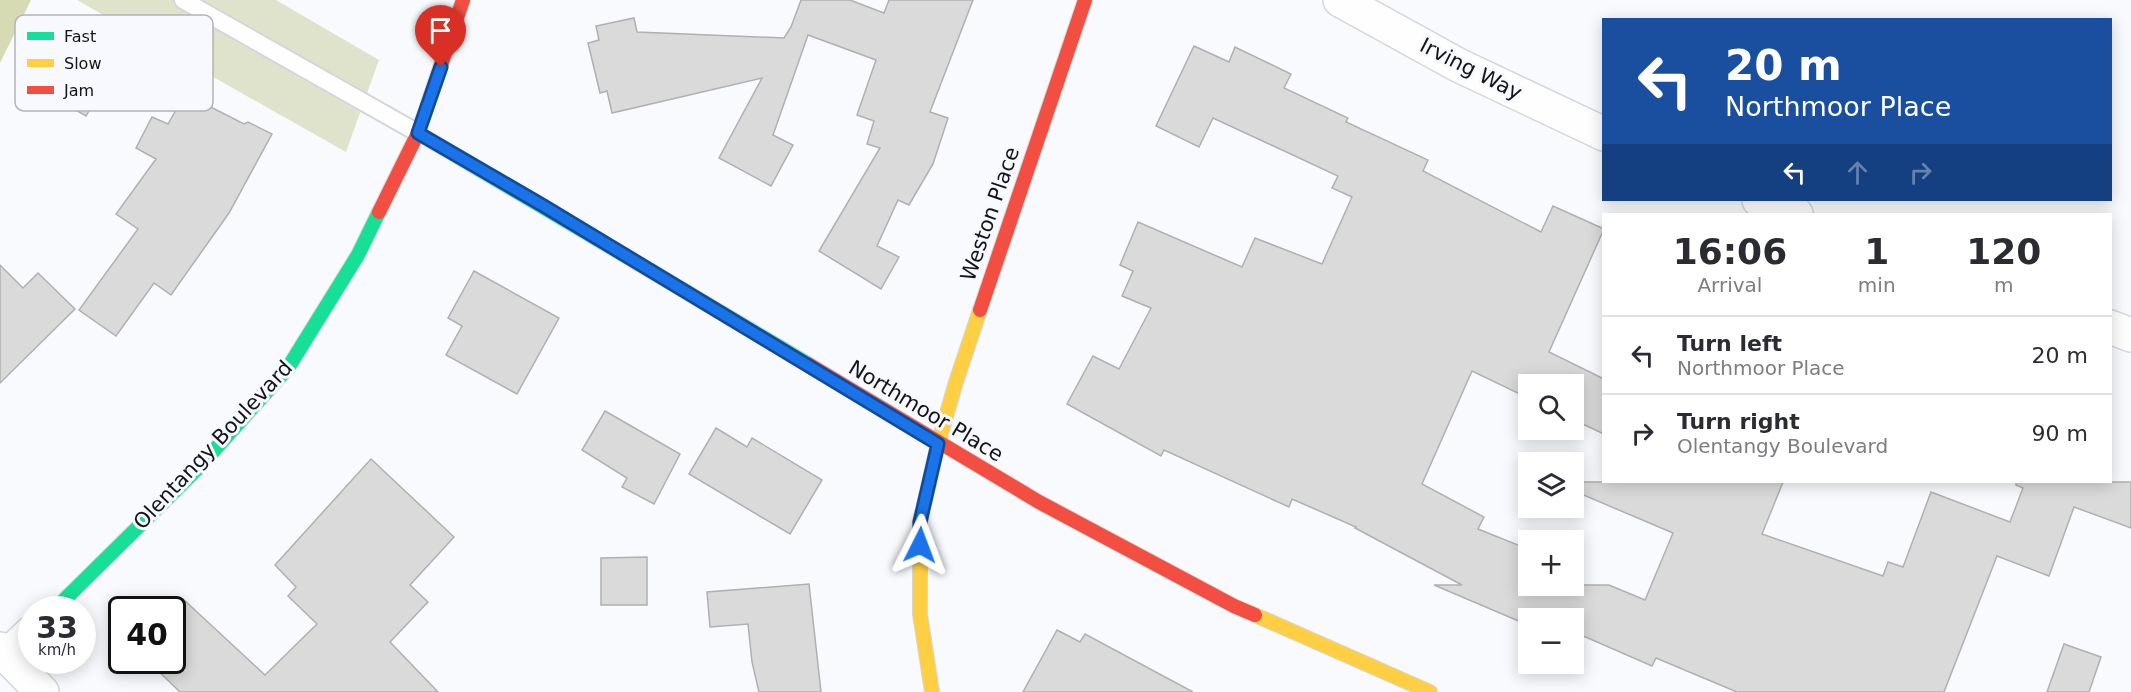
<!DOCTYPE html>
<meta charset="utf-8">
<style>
:root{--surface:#fff;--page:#f7f7f7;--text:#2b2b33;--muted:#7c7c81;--line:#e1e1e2}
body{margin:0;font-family:"DejaVu Sans",sans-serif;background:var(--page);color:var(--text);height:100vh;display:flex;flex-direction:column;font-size:22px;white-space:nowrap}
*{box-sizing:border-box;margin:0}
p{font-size:20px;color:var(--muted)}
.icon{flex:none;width:33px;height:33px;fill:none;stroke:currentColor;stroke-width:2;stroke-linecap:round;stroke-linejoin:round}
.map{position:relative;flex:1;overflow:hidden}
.drawer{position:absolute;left:1602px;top:213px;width:510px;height:270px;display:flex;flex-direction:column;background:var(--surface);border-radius:0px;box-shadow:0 3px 15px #0003}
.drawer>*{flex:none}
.banner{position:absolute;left:1602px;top:18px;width:510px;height:183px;border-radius:0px;box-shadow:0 3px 15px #0003;background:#1a4fa0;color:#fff;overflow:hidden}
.tools{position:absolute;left:1518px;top:374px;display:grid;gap:12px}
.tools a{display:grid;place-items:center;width:66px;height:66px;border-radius:0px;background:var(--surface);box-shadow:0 3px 15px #0003;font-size:30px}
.speed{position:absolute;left:18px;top:596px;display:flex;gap:12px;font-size:30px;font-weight:700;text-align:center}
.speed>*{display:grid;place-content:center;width:78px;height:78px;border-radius:50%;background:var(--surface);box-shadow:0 3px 15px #0003;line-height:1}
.speed small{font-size:15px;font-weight:400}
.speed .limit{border:3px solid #111;border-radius:9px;background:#fff;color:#111}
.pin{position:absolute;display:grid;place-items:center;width:51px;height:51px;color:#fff;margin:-62px -26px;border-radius:50% 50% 50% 0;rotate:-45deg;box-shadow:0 0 6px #0007}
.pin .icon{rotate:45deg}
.me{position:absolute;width:66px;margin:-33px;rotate:3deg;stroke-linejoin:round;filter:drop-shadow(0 0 4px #0008)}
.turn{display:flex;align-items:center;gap:21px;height:126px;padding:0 24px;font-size:27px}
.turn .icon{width:78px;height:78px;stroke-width:2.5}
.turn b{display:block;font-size:42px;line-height:51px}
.lanes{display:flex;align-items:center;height:57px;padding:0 24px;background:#0003;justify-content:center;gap:30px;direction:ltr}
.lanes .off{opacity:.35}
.eta{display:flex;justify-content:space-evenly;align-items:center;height:102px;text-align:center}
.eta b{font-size:36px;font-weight:800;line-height:42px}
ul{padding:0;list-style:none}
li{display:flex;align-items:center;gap:18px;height:78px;padding:0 24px;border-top:2px solid var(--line)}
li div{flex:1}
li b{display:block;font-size:22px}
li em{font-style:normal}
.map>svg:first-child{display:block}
.green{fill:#e0e3cc}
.forest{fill:#d6dbb4}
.building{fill:#dadada;stroke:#b0b0b1;stroke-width:1.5}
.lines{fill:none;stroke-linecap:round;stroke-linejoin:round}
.lane-casing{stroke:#d5d6d8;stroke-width:20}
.street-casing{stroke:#d5d6d8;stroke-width:36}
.fast-casing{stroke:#d5d6d8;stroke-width:16}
.slow-casing{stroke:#d5d6d8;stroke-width:16}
.jam-casing{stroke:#d5d6d8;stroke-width:16}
.lane{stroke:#fefeff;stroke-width:16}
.street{stroke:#fefeff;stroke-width:33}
.fast{stroke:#16e098;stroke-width:14}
.slow{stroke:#ffcf43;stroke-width:14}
.jam{stroke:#f24e42;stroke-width:14}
.route-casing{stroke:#114b97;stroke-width:15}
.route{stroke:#1a73e8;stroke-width:10}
.labels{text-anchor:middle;stroke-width:6;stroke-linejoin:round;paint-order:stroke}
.street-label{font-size:21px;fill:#131416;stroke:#f7f9fe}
.key{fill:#f7f9fe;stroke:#b3b4b8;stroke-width:1.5}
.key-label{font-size:16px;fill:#131416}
</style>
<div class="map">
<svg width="2131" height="692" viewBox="0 0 2131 692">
<rect width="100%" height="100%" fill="#f8fafd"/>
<!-- green -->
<polygon class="green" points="77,0 276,0 379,60 346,152"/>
<!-- forest -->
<polygon class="forest" points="0,0 31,0 0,63"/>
<!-- building -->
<g class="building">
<polygon points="801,0 850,0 884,13 889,0 973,0 930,112 948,118 933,164 909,205 898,200 877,246 899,257 881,289 819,251 880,148 867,144 874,121 857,115 876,60 808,35 773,135 793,145 771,186 719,158 762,78 612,113 607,91 600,93 588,43 599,40 596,26 634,18 637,32 784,38 791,27"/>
<polygon points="1194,46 1229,62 1235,47 1291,74 1284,88 1348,118 1346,122 1428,160 1423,171 1541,232 1553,206 1604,229 1549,352 1604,379 1604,434 1574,420 1574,384 1528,384 1528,398 1472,371 1422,484 1484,517 1478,529 1528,549 1528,585 1609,585 1645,600 1673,533 1574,491 1574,482 1783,482 1762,534 1883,576 1888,562 1903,567 1931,492 2010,522 2023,488 2016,485 2016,482 2131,482 2131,528 2074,507 2049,576 1997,556 1944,692 1737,692 1656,658 1652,666 1574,632 1574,618 1540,618 1529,613 1528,625 1434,585 1462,585 1355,528 1356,527 1292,499 1289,507 1164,450 1161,456 1067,404 1093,356 1119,369 1151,308 1122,296 1133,271 1120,265 1138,222 1242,267 1255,238 1322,264 1352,197 1332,188 1338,176 1213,118 1199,147 1156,126"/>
<polygon points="71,53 109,76 86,116 48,94"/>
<polygon points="185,94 244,124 248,122 272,134 229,213 171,295 154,283 116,336 79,310 138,229 116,214 156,159 136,148 152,117 168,124"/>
<polygon points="0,265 23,288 38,273 75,309 0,383"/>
<polygon points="474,271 559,318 517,394 446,355 462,326 448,318"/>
<polygon points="605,411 680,454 654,504 622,487 627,478 582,450"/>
<polygon points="716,428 747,447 752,438 822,480 790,534 689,474"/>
<polygon points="371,459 454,537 410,585 428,602 390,642 438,692 180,692 147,660 172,660 172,610 183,599 265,675 317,624 288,596 296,587 275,565"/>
<polygon points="647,557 647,605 601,605 601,558"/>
<polygon points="809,584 821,692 759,692 752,662 748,624 710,627 707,592"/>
<polygon points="1057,630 1080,642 1085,634 1193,692 1023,692"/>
<polygon points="2064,644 2101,657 2089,692 2047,692"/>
</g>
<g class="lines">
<defs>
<polyline id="lane" points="183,0 418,133"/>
<g id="street">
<polyline points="1340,0 1458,65 1604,134"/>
<polyline points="1759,200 1796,214"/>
<polyline points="2110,327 2131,335"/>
<polyline points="0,649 42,692"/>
<polyline points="7,656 32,632"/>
</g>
<g id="fast">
<polyline points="418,133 808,364"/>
<polyline points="55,609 200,466 288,368 358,255 379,212"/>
</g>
<g id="slow">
<polyline points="1255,615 1430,692"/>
<polyline points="932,692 920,614 920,522 938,444 956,382 980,310"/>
</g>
<g id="jam">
<polyline points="379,212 418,133 463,0"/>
<polyline points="980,310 1085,0"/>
<polyline points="808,364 1039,502 1234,606 1255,615"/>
</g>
</defs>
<!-- lane casing -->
<use href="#lane" class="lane-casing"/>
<!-- street casing -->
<use href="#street" class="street-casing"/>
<!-- fast casing -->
<use href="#fast" class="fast-casing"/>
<!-- slow casing -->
<use href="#slow" class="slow-casing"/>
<!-- jam casing -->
<use href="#jam" class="jam-casing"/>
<!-- lane -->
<use href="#lane" class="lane"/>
<!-- street -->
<use href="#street" class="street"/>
<!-- fast -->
<use href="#fast" class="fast"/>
<!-- slow -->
<use href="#slow" class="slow"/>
<!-- jam -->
<use href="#jam" class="jam"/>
</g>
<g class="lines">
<defs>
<polyline id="route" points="441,67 418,133 542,205 938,444 920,522 920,545"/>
</defs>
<!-- route casing -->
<use href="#route" class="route-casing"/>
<!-- route -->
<use href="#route" class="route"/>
</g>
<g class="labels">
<!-- street labels -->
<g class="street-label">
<text transform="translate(1471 69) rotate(27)" y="7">Irving Way</text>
<text transform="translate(990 214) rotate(-71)" y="7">Weston Place</text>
<text transform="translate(926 411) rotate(31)" y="7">Northmoor Place</text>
<text transform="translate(213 445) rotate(-47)" y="7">Olentangy Boulevard</text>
</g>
</g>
<!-- legend -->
<rect x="15" y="15" width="198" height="96" rx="9" class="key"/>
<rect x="27" y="32" width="27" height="8" fill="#16e098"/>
<rect x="27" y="59" width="27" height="8" fill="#ffcf43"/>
<rect x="27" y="86" width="27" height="8" fill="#f24e42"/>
<g class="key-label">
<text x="64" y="42">Fast</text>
<text x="64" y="69">Slow</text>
<text x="64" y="96">Jam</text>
</g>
</svg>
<div class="tools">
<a><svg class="icon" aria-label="search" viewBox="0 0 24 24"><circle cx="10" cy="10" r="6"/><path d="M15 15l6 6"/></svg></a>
<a><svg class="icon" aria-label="layers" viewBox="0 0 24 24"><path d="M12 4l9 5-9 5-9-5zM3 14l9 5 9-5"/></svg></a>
<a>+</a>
<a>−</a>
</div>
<div class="speed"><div>33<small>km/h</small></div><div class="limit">40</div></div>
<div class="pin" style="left:441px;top:67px;background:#d93025"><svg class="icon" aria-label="arrive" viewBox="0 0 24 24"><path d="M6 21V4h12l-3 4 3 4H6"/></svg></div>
<svg class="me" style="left:920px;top:545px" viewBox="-20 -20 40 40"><path d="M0-17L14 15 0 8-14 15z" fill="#1a73e8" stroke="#fff" stroke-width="4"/></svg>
<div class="banner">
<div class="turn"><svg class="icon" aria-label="left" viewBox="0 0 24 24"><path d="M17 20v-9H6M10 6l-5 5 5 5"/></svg><div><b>20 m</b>Northmoor Place</div></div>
<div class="lanes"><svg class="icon" aria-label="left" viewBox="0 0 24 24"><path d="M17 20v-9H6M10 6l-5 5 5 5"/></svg><svg class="icon off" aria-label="ahead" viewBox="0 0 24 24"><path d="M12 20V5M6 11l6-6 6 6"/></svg><svg class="icon off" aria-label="right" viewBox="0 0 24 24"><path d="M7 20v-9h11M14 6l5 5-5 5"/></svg></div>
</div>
<section class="drawer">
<div class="eta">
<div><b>16:06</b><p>Arrival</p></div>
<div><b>1</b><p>min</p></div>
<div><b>120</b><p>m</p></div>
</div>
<ul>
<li><svg class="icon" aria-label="left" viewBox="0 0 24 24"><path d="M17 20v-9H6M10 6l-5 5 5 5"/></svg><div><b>Turn left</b><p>Northmoor Place</p></div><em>20 m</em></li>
<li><svg class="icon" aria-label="right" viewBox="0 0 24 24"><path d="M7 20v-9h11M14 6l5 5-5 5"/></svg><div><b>Turn right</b><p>Olentangy Boulevard</p></div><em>90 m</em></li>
</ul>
</section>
</div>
